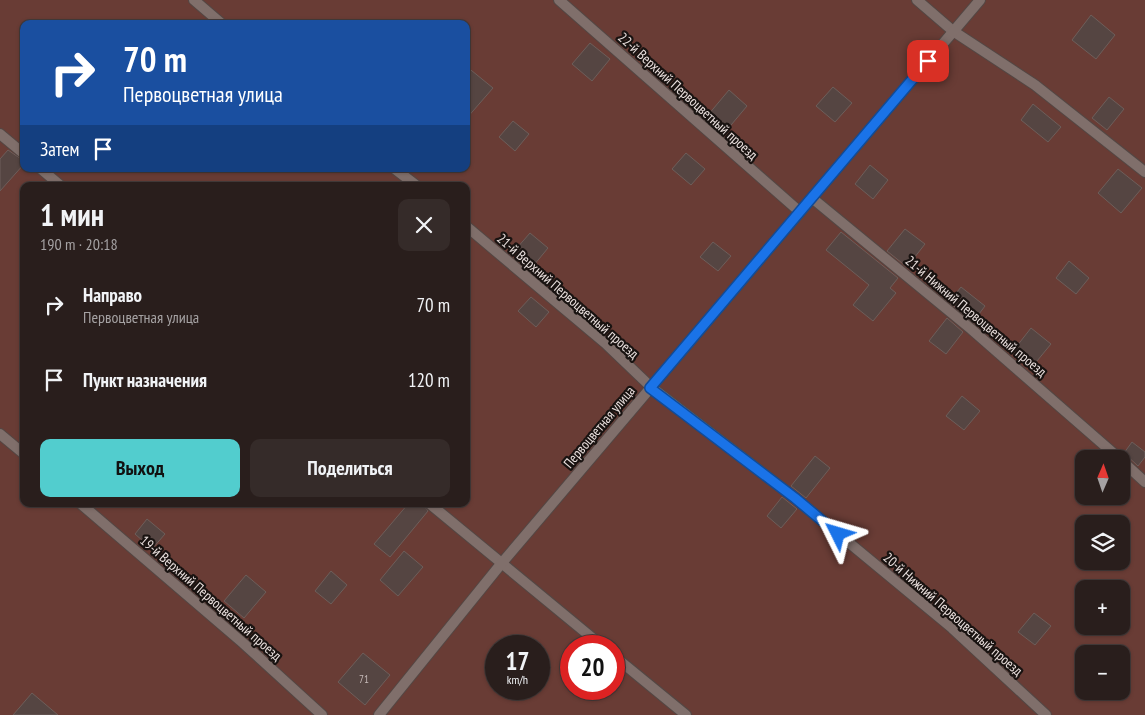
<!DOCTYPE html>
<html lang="ru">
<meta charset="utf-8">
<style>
:root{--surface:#291e1c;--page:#352b29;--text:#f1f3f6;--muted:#a5a2a3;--line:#453c3b;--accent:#52cdce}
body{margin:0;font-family:"PT Sans Narrow",sans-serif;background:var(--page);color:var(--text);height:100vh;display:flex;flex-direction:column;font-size:19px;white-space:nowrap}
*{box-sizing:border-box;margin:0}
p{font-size:16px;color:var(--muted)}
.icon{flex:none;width:28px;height:28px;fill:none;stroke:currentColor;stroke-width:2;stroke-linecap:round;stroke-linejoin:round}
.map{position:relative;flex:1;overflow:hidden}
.side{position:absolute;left:20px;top:182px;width:450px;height:325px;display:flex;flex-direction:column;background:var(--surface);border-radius:10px;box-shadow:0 1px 4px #0004,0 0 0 1px var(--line)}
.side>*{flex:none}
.guide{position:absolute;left:20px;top:20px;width:450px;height:152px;border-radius:10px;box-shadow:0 1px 4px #0004,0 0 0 1px var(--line);background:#1a4fa0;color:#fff;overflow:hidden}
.needle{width:32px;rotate:2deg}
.fabs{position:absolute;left:1075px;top:450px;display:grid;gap:10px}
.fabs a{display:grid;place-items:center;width:55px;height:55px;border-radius:10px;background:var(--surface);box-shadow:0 1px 4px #0004,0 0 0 1px var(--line);font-size:25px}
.speed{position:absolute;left:485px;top:635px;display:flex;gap:10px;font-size:25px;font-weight:700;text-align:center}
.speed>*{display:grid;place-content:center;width:65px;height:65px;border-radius:50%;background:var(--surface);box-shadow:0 1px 4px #0004,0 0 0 1px var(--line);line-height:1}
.speed small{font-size:12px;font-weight:400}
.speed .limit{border:8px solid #d22;background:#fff;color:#111}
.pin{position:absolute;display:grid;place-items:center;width:42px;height:42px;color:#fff;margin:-21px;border-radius:10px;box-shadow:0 2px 8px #0006}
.me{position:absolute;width:55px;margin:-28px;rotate:310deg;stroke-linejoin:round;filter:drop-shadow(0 0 4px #0008)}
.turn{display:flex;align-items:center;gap:18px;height:105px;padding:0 20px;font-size:22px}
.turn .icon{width:65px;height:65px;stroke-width:2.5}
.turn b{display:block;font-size:35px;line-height:42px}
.then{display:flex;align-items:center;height:48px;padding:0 20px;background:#0003;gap:10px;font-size:19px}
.round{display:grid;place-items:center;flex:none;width:52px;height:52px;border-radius:10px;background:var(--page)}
.summary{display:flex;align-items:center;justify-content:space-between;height:85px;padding:0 20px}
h1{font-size:30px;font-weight:800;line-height:38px}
.primary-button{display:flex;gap:10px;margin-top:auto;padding:10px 20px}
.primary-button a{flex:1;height:58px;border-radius:10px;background:var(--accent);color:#111;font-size:20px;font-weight:800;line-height:58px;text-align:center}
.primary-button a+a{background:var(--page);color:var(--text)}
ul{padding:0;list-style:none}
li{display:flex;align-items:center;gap:15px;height:75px;padding:0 20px}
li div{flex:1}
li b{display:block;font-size:19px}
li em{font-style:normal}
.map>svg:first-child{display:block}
.garden{fill:#693c35;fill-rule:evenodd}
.building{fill:#554542;stroke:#6e5e5a}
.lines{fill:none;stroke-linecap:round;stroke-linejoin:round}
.lane-casing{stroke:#534744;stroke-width:12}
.lane{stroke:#806f6b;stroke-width:10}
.route-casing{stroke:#114b97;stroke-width:12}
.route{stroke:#1a73e8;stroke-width:9}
.labels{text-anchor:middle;stroke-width:4.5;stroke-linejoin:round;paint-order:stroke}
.number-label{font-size:11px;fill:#c6bab8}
.street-label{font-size:14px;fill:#ebe1df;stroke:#191311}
</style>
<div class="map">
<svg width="1145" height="715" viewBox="0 0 1145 715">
<rect width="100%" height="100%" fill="#372825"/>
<!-- garden -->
<path class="garden" d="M0,0H1145V715H0ZM24,24H466V169H24ZM24,186H466V504H24ZM1084,459H1121V496H1084ZM1084,524H1121V561H1084ZM1084,589H1121V626H1084ZM496,646H539V689H496ZM571,646H614V689H571ZM1084,654H1121V691H1084Z"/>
<!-- building -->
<g class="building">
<polygon points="1091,15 1115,35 1096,59 1072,40"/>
<polygon points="590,43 610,59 592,81 572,64"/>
<polygon points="466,66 493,88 466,119"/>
<polygon points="833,87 852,103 835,122 816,106"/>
<polygon points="729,90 747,106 726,131 708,115"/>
<polygon points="1109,97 1124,109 1107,130 1092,118"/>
<polygon points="1033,104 1061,127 1048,142 1021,120"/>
<polygon points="513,121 529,134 515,151 499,137"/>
<polygon points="8,150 24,161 24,164 0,191 0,159"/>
<polygon points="686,153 705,169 691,185 672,169"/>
<polygon points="870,165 888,180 873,199 855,184"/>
<polygon points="1118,169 1142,188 1121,213 1098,193"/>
<polygon points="905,229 925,244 907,267 887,251"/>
<polygon points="841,232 898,278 890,288 896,293 873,321 853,305 869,285 826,250"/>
<polygon points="530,233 548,248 534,265 516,249"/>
<polygon points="713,242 731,256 718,271 700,257"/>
<polygon points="1069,261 1089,278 1076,294 1056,278"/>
<polygon points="961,287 985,306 973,322 949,302"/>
<polygon points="531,297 549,312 536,327 518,311"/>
<polygon points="947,318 963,332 946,354 929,341"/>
<polygon points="1031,328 1051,344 1032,367 1013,351"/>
<polygon points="962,396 980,411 964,430 946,416"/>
<polygon points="1132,442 1145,452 1145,457 1138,466 1124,453"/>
<polygon points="815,456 830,468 806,498 791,486"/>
<polygon points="782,497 797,509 781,528 767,516"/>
<polygon points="408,504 423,504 428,511 390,557 374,544"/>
<polygon points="147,519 165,534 152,549 135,534"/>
<polygon points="404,551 423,567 398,596 380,580"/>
<polygon points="331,571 347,585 331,604 315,591"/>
<polygon points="246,575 266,592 244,618 224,601"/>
<polygon points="1034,613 1051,626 1035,645 1018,632"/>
<polygon points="363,653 390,675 365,705 338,682"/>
<polygon points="32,693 58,715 13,715"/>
</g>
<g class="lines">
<defs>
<g id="lane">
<polyline points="194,0 222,24"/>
<polyline points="559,0 800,212"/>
<polyline points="917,0 953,31 1035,85 1145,172"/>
<polyline points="0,134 24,154"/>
<polyline points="41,169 61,186"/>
<polyline points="395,169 417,186"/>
<polyline points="812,198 971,329 1120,459"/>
<polyline points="466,226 605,343 651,387 795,498 952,628 1046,715"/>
<polyline points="0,434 24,454"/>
<polyline points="1121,460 1145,482"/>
<polyline points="81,504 243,643 322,715"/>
<polyline points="430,504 602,646"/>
<polyline points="614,656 686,715"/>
<polyline points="379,715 501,564 980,0"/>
</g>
</defs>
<!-- lane casing -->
<use href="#lane" class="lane-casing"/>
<!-- lane -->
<use href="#lane" class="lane"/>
</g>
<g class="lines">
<defs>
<polyline id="route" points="838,534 795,498 650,388 928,61"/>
</defs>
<!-- route casing -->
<use href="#route" class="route-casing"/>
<!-- route -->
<use href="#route" class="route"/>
</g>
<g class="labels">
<!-- number labels -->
<g class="number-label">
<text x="364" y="683">71</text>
</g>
<!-- street labels -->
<g class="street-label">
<text transform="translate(688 96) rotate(42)" y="5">22-й Верхний Первоцветный проезд</text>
<text transform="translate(568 296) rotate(41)" y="5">21-й Верхний Первоцветный проезд</text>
<text transform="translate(976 316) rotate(40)" y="5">21-й Нижний Первоцветный проезд</text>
<text transform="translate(599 427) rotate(-50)" y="5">Первоцветная улица</text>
<text transform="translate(211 598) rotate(41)" y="5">19-й Верхний Первоцветный проезд</text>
<text transform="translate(953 614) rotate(41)" y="5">20-й Нижний Первоцветный проезд</text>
</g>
</g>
</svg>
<div class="fabs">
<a><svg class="needle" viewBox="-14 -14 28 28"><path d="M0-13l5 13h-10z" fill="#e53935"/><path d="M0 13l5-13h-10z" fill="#a5a2a3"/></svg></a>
<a><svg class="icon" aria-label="layers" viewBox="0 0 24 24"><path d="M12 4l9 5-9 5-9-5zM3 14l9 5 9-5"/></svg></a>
<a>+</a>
<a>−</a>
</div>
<div class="speed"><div>17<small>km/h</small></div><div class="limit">20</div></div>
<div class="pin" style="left:928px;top:61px;background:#d93025"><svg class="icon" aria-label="arrive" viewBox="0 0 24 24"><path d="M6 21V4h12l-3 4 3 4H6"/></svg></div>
<svg class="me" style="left:838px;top:534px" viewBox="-20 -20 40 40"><path d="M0-17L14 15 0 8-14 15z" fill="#1a73e8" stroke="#fff" stroke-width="4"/></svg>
<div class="guide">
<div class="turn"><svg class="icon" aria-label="right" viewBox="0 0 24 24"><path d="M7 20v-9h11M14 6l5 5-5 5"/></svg><div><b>70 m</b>Первоцветная улица</div></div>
<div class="then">Затем<svg class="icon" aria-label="arrive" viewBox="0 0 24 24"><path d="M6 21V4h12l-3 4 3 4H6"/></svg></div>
</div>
<section class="side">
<div class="summary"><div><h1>1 мин</h1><p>190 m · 20:18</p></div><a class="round"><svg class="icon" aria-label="close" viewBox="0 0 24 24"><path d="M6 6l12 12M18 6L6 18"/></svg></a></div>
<ul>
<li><svg class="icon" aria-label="right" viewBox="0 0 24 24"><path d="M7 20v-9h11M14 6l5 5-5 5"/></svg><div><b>Направо</b><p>Первоцветная улица</p></div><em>70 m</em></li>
<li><svg class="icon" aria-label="arrive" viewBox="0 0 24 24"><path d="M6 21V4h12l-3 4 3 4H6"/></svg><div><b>Пункт назначения</b></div><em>120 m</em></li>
</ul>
<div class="primary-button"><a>Выход</a><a>Поделиться</a></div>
</section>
</div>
